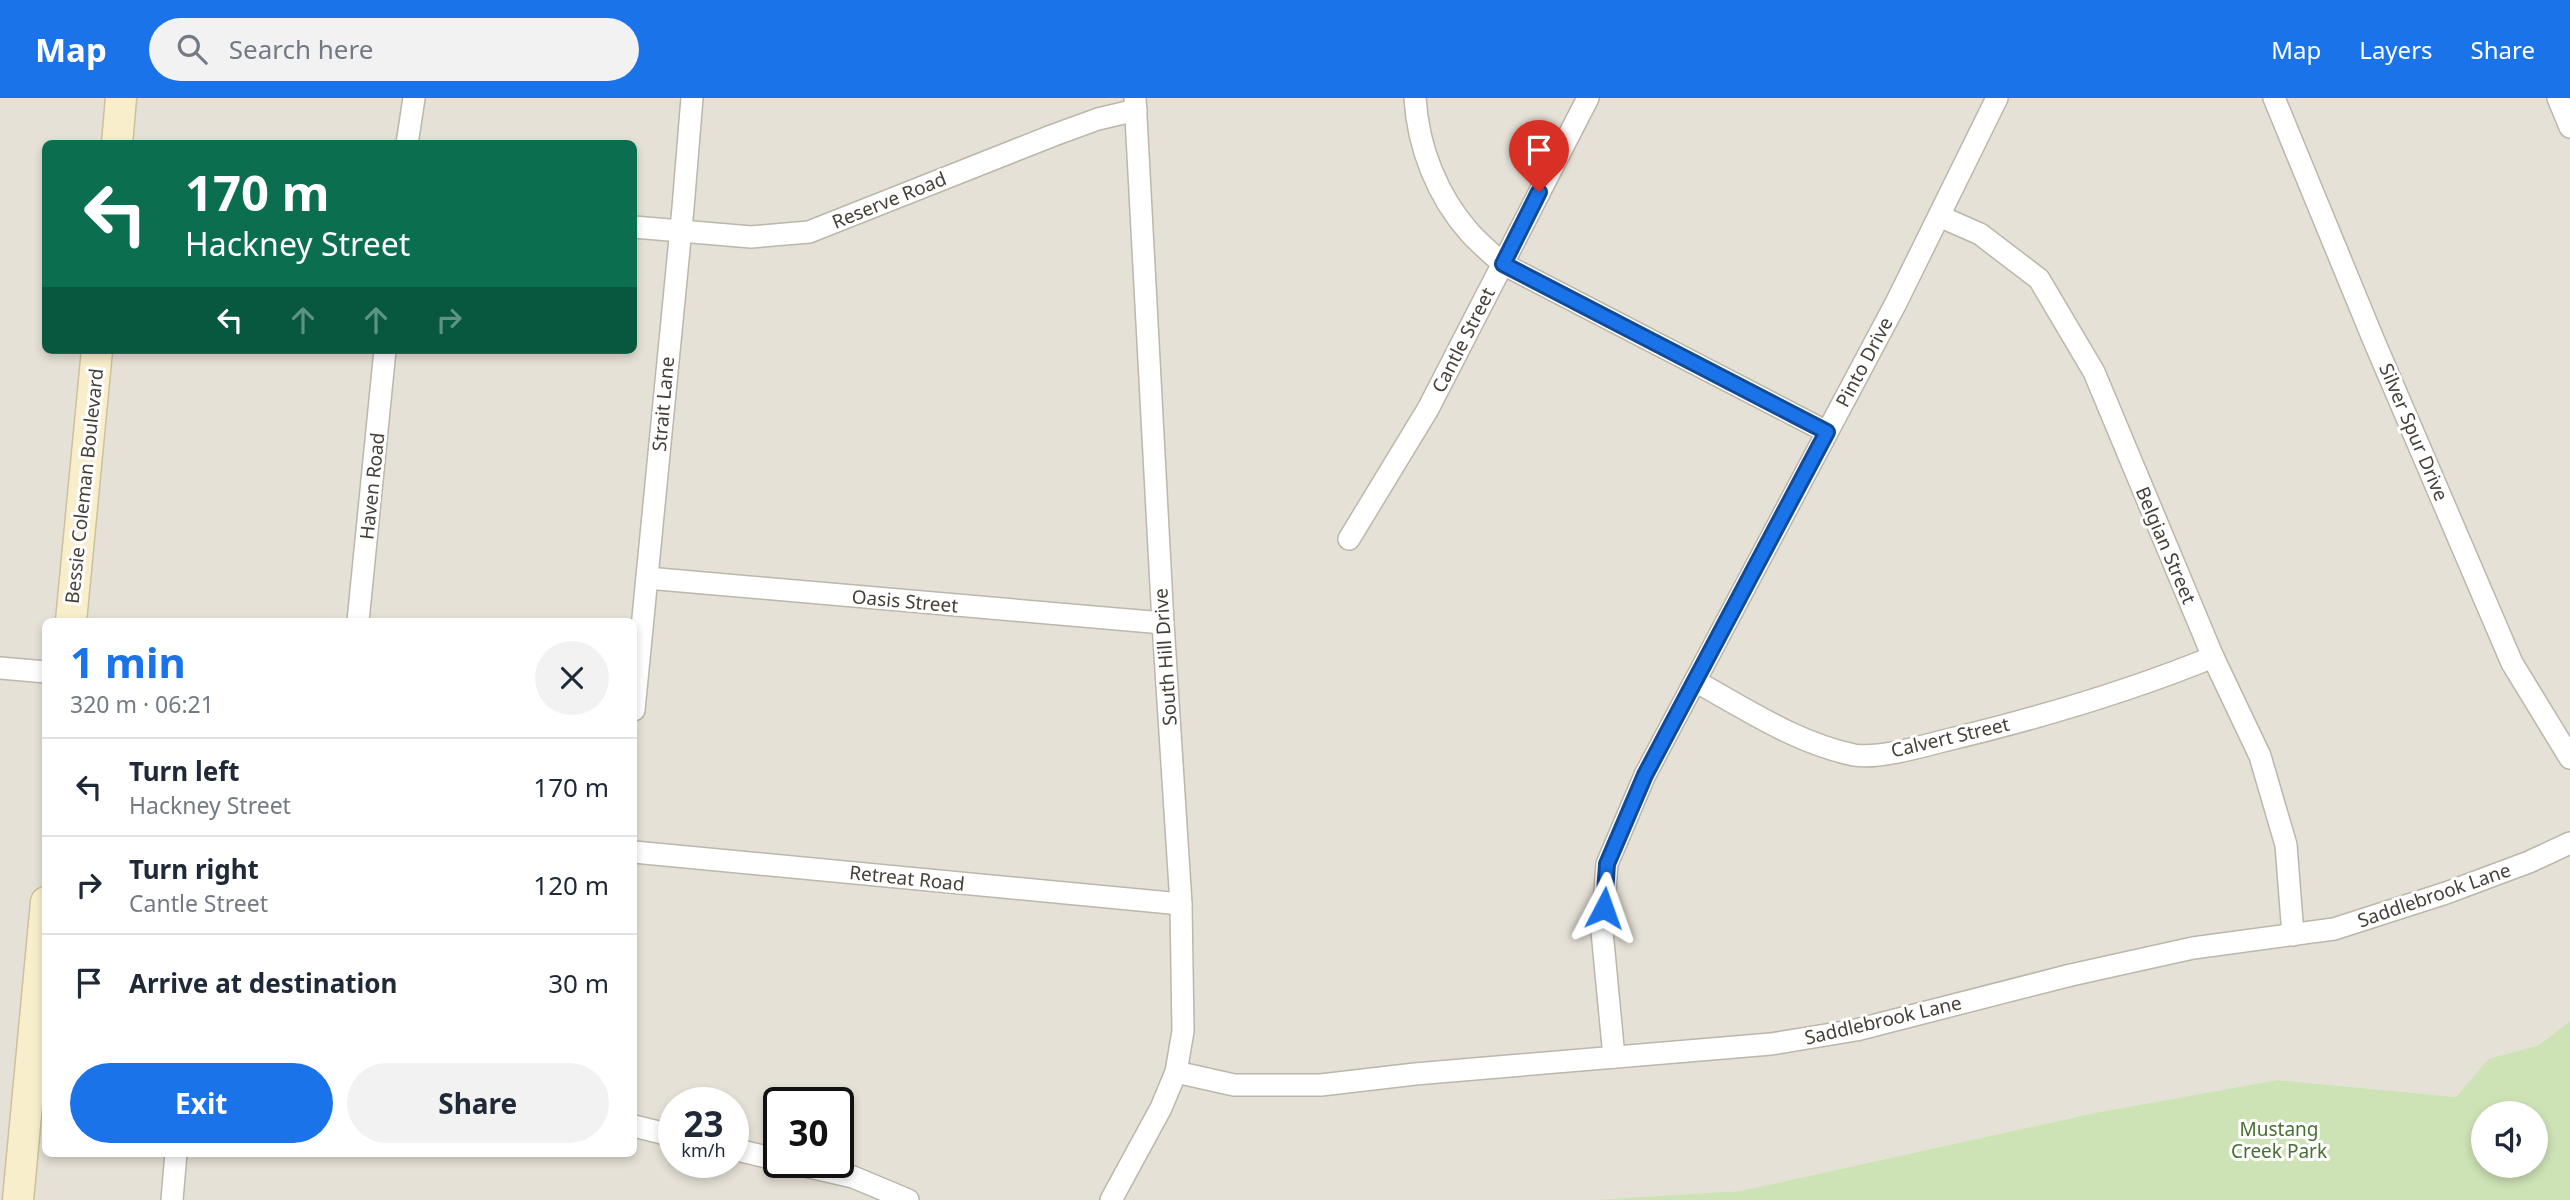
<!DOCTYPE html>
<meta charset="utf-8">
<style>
:root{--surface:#fff;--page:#f2f2f3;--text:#1f2937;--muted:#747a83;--line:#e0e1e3;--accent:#1a73e8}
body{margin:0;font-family:"Noto Sans",sans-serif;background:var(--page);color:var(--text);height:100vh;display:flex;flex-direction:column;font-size:26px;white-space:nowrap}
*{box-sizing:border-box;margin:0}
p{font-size:23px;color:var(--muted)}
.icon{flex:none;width:38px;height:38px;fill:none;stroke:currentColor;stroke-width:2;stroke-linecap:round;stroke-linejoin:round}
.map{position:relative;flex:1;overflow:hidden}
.panel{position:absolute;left:42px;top:520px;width:595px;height:539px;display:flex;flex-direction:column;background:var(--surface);border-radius:10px;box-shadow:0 4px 10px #0003}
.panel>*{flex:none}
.guide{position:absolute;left:42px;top:42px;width:595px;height:214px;border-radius:10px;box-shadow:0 4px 10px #0003;background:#0b6e4f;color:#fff;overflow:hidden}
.fabs{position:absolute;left:2471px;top:1003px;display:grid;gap:14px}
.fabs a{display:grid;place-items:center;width:77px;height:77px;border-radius:50%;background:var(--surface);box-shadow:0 4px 10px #0003;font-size:35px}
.speed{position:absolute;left:658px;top:989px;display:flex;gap:14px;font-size:35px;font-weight:700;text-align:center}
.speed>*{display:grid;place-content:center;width:91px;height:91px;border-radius:50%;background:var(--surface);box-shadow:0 4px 10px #0003;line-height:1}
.speed small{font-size:18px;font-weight:400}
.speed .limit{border:4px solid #111;border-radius:10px;background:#fff;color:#111}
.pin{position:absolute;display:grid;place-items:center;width:60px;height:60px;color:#fff;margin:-72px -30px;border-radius:50% 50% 50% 0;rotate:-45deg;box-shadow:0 0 7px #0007}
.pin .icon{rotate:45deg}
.me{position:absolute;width:77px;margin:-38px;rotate:4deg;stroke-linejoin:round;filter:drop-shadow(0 0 5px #0008)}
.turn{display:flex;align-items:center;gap:24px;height:147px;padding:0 28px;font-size:32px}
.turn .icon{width:91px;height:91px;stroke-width:2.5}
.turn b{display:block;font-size:49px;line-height:60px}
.lanes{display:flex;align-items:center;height:66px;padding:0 28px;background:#0003;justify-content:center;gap:35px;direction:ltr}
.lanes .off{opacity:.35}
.round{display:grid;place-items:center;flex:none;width:74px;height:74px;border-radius:37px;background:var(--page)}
.headline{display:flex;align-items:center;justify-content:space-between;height:119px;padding:0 28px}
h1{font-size:42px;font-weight:700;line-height:52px;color:var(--accent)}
.primary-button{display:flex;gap:14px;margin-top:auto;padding:14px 28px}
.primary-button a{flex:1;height:80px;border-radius:42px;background:var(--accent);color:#fff;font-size:28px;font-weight:700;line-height:80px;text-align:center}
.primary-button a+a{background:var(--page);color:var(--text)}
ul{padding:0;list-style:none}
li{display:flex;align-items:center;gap:21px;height:98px;padding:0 28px;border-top:2px solid var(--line)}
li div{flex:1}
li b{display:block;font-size:26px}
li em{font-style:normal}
header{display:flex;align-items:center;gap:42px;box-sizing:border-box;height:98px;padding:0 35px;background:var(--accent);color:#fff}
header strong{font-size:33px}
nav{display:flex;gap:38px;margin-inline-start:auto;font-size:24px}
.search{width:490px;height:63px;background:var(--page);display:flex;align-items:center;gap:18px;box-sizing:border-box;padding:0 24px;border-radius:38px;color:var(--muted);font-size:26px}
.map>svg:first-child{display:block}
.residential{fill:#e5e1d6;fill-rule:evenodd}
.green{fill:#cde2b5;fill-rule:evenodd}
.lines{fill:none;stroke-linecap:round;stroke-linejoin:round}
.street-casing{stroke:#bcb6ab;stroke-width:24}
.secondary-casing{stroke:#ccc19c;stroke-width:33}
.street{stroke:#fff;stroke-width:21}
.secondary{stroke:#f8eecb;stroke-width:30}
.route-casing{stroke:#114b97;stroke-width:18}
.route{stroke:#1a73e8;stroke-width:12}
.labels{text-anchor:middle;stroke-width:6;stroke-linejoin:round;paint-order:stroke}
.street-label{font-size:19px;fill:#443f37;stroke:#fff}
.park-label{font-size:19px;fill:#486f31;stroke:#fff}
</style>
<header>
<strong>Map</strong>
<div class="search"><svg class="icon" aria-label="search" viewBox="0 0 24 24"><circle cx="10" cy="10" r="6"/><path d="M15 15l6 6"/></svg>Search here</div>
<nav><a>Map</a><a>Layers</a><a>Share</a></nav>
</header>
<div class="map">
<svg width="2570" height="1102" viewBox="0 0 2570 1102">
<rect width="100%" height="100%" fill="#f2efe8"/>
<!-- residential -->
<path class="residential" d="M0,0H2570V923L2539,947L2488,961L2456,999L2277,982L2094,1015L1740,1093L1607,1102H0ZM46,46H634V252H46ZM46,523H634V1055H46ZM674,1004H733V1064H674ZM779,1004H838V1064H779Z"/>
<!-- green -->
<path class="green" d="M2570,923V1102H1595L1740,1093L2094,1015L2277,982L2456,999L2488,961L2539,947ZM2483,1015H2536V1068H2483Z"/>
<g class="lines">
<defs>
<g id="street">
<path d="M1415,0C1418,49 1437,98 1470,135C1480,146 1492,156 1503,166L1827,334"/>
<polyline points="2274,0 2374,243 2512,565 2570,660"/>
<polyline points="2558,0 2570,29"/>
<polyline points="407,46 414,0"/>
<polyline points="1939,118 1980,136 2039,181 2094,274 2213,559 2260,658 2286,747 2293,837"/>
<polyline points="634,129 751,139 809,134 1054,37 1098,21 1136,12"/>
<polyline points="1349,441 1428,311 1588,0"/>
<polyline points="647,480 1163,525"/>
<polyline points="358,523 385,252"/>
<polyline points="0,570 46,574"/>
<path d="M1695,583C1746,611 1796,645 1854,657C1877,661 1920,649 1943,643C2035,621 2125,595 2213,559"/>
<polyline points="634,612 683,110 692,0"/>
<polyline points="634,754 1181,806"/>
<polyline points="1614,959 1602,833 1607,766 1645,677 1896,205 1997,0"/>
<polyline points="1176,974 1234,987 1321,987 1415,976 1771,946 1856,932 2071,877 2193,850 2334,831 2446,795 2529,764 2570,745"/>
<polyline points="634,1028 674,1038"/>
<polyline points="733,1051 779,1062"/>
<polyline points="788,1064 853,1079 908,1102"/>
<polyline points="172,1102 176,1055"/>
<polyline points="1111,1102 1161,1010 1176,974 1183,933 1181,806 1163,525 1135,0"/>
</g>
<g id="secondary">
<polyline points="117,46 121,0"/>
<polyline points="71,523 97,252"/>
<polyline points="18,1102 46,804"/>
</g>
</defs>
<!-- street casing -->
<use href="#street" class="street-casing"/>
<!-- secondary casing -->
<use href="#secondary" class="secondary-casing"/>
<!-- street -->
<use href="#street" class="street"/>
<!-- secondary -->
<use href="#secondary" class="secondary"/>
</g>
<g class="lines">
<defs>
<polyline id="route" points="1539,94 1503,166 1827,334 1645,677 1607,766 1604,810"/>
</defs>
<!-- route casing -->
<use href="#route" class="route-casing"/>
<!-- route -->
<use href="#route" class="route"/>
</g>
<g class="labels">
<!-- street labels -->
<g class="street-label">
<text transform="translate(889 102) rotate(-22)" y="7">Reserve Road</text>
<text transform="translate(1463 242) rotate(-63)" y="7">Cantle Street</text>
<text transform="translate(1864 264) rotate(-62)" y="7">Pinto Drive</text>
<text transform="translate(663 306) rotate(-85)" y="7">Strait Lane</text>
<text transform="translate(2414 334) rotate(67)" y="7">Silver Spur Drive</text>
<text transform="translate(84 388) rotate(-84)" y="7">Bessie Coleman Boulevard</text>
<text transform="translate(372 388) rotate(-84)" y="7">Haven Road</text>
<text transform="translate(2166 447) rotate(67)" y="7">Belgian Street</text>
<text transform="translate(905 503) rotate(5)" y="7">Oasis Street</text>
<text transform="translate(1165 559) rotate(-94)" y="7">South Hill Drive</text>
<text transform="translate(1950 639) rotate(-13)" y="7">Calvert Street</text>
<text transform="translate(907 780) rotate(6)" y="7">Retreat Road</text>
<text transform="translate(2434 797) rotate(-19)" y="7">Saddlebrook Lane</text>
<text transform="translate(1883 922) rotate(-13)" y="7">Saddlebrook Lane</text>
</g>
<!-- park labels -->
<g class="park-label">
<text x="2279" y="1038">Mustang<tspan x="2279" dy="22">Creek Park</tspan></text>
</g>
</g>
</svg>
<div class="fabs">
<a><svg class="icon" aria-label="sound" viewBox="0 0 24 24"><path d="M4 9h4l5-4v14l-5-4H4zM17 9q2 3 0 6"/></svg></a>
</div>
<div class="speed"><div>23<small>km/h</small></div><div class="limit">30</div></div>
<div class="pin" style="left:1539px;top:94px;background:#d93025"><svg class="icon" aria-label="arrive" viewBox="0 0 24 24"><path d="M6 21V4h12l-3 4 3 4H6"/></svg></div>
<svg class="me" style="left:1604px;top:810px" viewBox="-20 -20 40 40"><path d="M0-17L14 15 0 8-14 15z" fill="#1a73e8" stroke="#fff" stroke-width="4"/></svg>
<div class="guide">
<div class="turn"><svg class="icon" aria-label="left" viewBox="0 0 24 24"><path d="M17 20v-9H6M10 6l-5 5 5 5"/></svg><div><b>170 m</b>Hackney Street</div></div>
<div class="lanes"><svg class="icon" aria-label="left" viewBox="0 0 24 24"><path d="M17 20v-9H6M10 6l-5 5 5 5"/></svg><svg class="icon off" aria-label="ahead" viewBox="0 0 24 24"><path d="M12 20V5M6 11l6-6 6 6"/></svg><svg class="icon off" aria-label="ahead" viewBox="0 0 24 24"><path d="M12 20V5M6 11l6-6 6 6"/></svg><svg class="icon off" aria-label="right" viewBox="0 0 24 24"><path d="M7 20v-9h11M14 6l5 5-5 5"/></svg></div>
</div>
<section class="panel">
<div class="headline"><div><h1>1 min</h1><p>320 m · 06:21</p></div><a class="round"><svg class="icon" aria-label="close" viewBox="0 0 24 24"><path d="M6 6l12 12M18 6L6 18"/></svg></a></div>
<ul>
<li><svg class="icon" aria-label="left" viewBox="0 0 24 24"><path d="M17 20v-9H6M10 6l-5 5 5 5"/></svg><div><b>Turn left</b><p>Hackney Street</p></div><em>170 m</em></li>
<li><svg class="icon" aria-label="right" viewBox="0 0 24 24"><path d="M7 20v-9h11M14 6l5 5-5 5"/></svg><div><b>Turn right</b><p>Cantle Street</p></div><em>120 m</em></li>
<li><svg class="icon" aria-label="arrive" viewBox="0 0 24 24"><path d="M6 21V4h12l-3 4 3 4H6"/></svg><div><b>Arrive at destination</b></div><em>30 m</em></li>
</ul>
<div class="primary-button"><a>Exit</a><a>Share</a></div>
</section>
</div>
